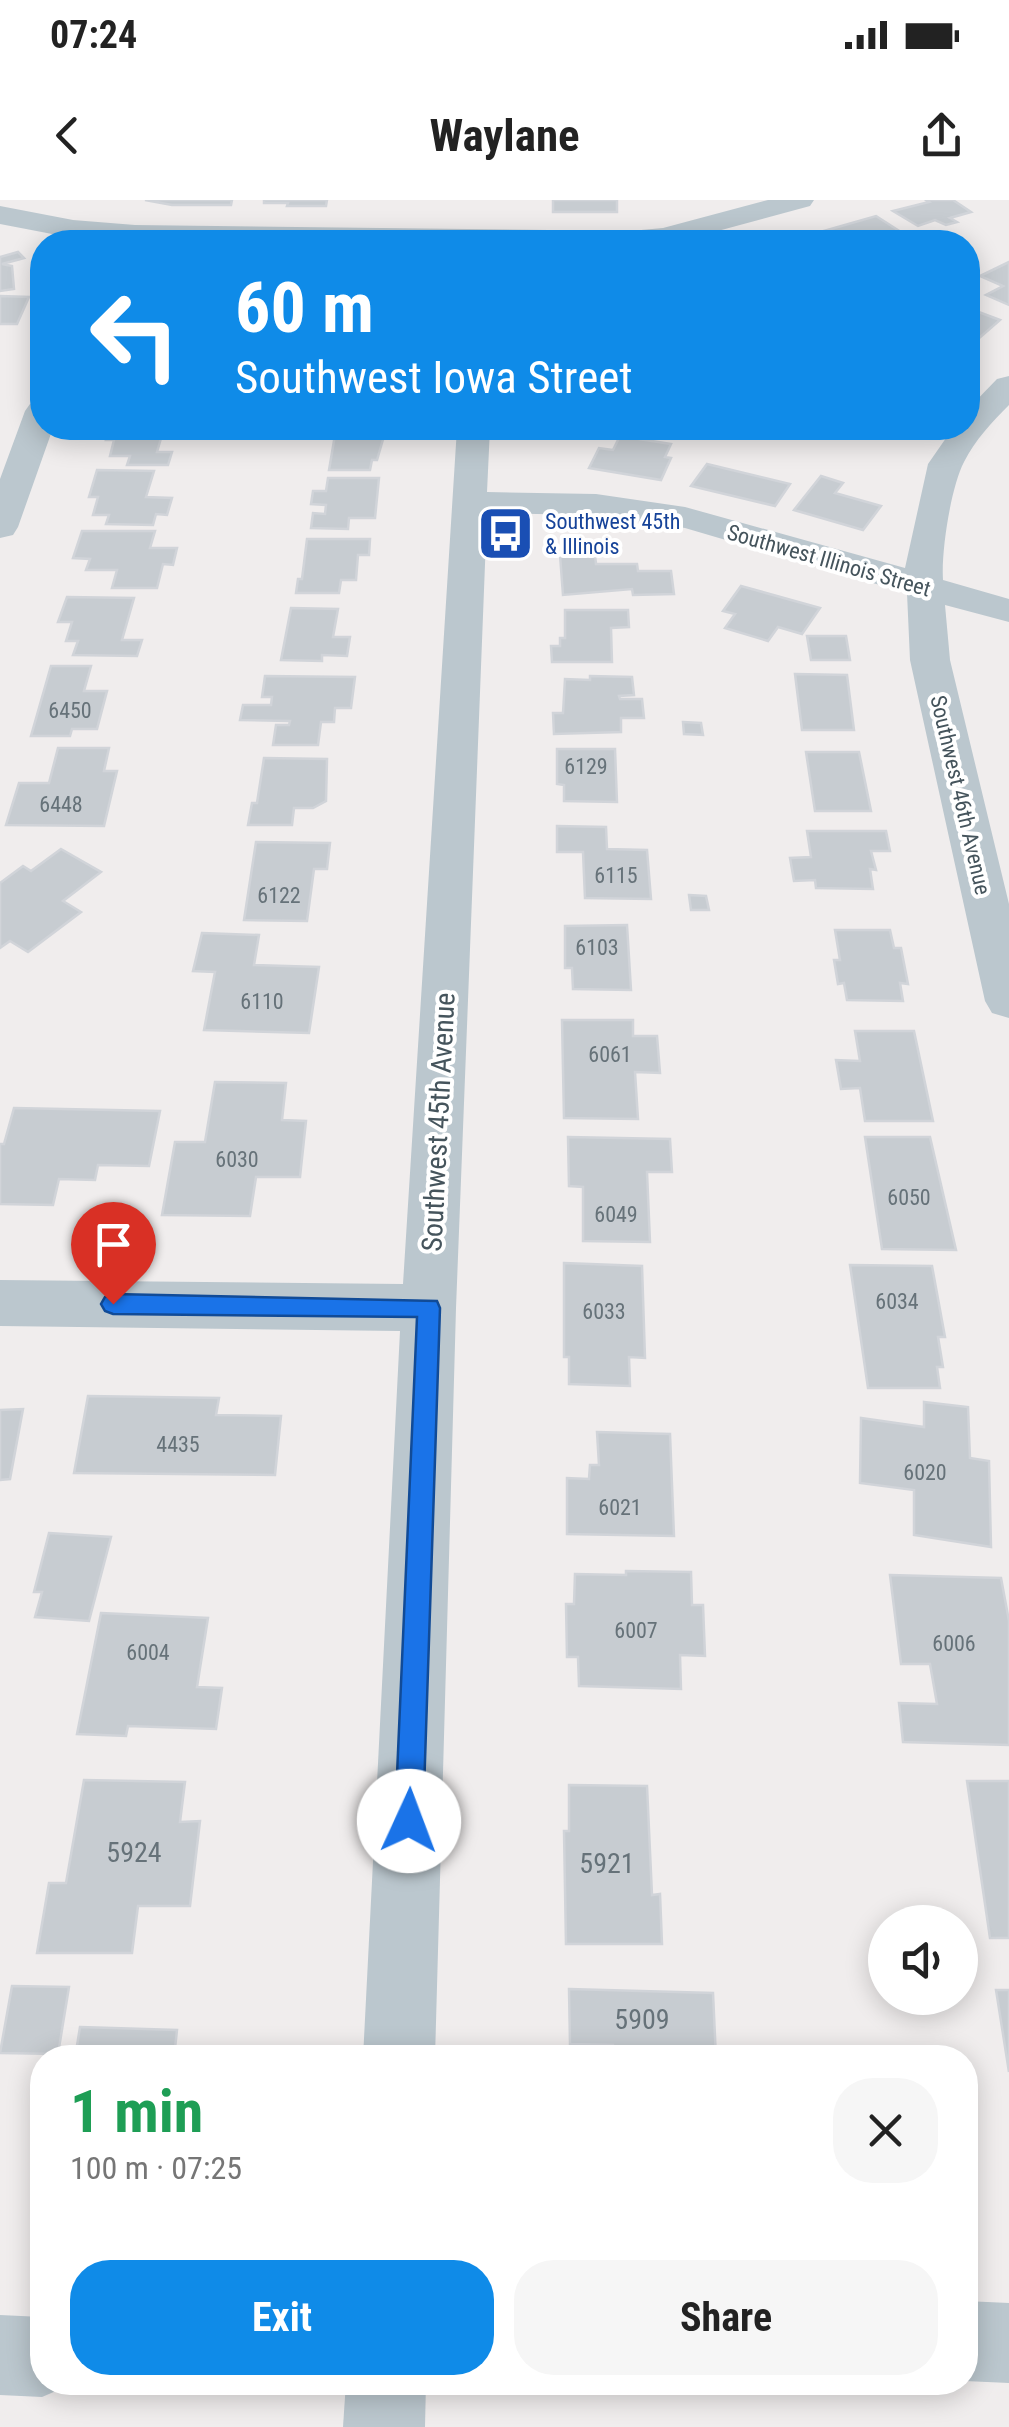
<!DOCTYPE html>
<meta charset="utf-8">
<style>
:root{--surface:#fff;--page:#f6f6f6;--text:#222;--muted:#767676;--accent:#0f8be8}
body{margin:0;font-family:"Roboto Condensed",sans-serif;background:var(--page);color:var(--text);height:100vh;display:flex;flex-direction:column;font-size:38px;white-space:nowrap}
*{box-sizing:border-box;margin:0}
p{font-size:32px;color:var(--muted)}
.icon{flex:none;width:55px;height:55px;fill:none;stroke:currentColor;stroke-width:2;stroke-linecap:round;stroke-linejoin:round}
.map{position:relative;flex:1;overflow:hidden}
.sheet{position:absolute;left:30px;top:1845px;width:948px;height:350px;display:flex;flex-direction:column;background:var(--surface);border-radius:40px;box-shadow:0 5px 25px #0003}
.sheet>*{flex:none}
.top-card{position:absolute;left:30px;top:30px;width:950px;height:210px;border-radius:40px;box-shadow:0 5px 25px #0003;background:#0f8be8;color:#fff;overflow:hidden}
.fabs{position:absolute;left:868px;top:1705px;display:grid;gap:20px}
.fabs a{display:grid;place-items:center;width:110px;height:110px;border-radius:50%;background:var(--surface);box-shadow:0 5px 25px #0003;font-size:50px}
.pin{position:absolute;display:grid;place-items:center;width:85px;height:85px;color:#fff;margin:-102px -42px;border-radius:50% 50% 50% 0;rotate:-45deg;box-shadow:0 0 10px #0007}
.pin .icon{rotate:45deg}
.me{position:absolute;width:110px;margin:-55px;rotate:2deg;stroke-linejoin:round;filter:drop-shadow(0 0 8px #0008)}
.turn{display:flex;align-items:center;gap:35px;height:210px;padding:0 40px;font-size:45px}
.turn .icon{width:130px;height:130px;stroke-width:2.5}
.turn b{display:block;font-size:70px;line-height:85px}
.round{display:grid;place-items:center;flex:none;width:105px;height:105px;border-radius:40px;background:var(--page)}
.headline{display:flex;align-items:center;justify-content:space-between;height:170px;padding:0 40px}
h1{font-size:60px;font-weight:700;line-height:75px;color:#1e9e55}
.primary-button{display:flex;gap:20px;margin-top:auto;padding:20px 40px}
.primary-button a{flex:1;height:115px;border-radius:40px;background:var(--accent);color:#fff;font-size:40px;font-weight:700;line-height:115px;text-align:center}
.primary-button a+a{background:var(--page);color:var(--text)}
.status{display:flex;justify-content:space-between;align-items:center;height:70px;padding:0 50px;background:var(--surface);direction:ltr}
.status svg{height:28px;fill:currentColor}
header{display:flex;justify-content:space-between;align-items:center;height:130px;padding:0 40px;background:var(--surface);font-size:45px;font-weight:700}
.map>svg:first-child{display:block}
.building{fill:#c7ccd1;stroke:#d1d4d9;stroke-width:2.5}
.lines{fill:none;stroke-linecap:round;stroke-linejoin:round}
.minor{fill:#bbc7ce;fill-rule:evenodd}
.route{fill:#1a73e8;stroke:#114b97;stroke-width:2.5}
.labels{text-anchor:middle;stroke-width:8;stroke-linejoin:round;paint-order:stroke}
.far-transit-label{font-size:22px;fill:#164399;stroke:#fff;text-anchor:start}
.far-street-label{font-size:22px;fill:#45545c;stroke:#fff}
.number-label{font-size:22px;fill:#667279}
.street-label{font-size:28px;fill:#45545c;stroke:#fff}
.near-number-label{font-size:28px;fill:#667279}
</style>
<div class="status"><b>07:24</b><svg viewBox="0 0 49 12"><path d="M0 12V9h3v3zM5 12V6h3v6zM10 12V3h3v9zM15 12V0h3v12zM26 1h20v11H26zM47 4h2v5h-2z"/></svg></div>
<header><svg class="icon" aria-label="back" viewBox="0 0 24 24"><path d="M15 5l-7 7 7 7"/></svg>Waylane<svg class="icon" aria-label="share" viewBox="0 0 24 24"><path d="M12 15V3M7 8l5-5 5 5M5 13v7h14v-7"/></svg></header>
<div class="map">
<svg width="1009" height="2227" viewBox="0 0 1009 2227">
<rect width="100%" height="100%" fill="#f0eded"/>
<!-- building -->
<g class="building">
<polygon points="145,0 232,0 231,5 172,5"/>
<polygon points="264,0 327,0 326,6 287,6 288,3 264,3"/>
<rect x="553" y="0" width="64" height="12"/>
<polygon points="926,0 953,0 971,12 950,18 957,22 946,25 935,20 918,26 893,11 929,2"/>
<polygon points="876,16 901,32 885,37 895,42 843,42 824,31"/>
<polygon points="18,52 24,58 2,64 12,66 14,89 0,91 0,57"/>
<polygon points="1009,62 1009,105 986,95 1003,86 980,76"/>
<polygon points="0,96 29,97 17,124 0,124"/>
<polygon points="968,108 1000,120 970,146 968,145"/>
<polygon points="110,228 164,228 157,252 172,252 168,265 127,265 130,256 110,256 114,240 106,240"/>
<polygon points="353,228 386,229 377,260 372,260 370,270 329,270 336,229"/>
<polygon points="620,236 671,244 665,257 671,258 661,280 589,268 599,248 613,250"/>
<polygon points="707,264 790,284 775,306 691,286"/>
<polygon points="97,270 154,271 146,297 172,298 167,315 156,314 153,325 106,324 109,315 93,315 98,297 89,297"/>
<polygon points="821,276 843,283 835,293 881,306 863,330 794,310"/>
<polygon points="328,278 379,278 375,318 349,318 348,329 311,328 313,313 325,314 326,305 311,304 313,291 326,291"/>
<polygon points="82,331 155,331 150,348 177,348 173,365 163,364 157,388 112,388 117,370 86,370 90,359 73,358"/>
<polygon points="307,339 370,339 369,355 358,355 356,380 341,380 339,393 296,393 298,379 302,379"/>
<polygon points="560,355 595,355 596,364 637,364 638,371 671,371 674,394 633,395 632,389 563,395"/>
<polygon points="741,386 820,408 802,434 778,427 768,441 725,428 735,414 723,411"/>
<polygon points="67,397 134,398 122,440 142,440 137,456 73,455 78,441 66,441 72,422 58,422"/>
<polygon points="291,408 338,409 333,437 350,437 347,456 322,455 322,461 281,460"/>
<polygon points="565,410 628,410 629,427 611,428 612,462 552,462 551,446 560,446 560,438 565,438"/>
<polygon points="807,436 846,436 850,460 811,460"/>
<polygon points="51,466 91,466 84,491 107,491 97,529 72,529 70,536 31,536"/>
<polygon points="795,474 847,475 854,530 802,530"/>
<polygon points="265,476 355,477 351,508 335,508 334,522 321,522 318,545 273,545 276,525 289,525 290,521 240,520 243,505 271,505 272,497 262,497"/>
<polygon points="590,476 632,477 634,495 619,496 620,499 642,499 644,518 621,518 621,532 554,534 553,513 563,513 565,479 590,480"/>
<polygon points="683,522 701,523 703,535 684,534"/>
<polygon points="58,548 109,548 104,571 117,571 104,626 6,625 19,583 49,583"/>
<polygon points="557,549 615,549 617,602 564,601 564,585 557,584"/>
<polygon points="806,552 859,552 871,611 815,611"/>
<polygon points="264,558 327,559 326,601 313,608 294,608 292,625 248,625 252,603 257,603"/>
<polygon points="557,626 606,627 607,649 647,650 651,699 585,698 583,652 557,652"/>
<polygon points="807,631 886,631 890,651 871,651 876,670 870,669 873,689 816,688 815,680 794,681 790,658 811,657"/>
<polygon points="256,642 330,643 327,669 314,669 307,721 244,720"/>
<polygon points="61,649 101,672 63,701 81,712 28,752 10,741 0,748 0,683 23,666 31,671"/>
<polygon points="689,695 706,696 709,710 691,710"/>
<polygon points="627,725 631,790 573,789 572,768 565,768 565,726"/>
<polygon points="835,730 890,730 894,748 901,748 908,784 900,783 903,801 847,800 844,783 838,784 834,760 840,760"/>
<polygon points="202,733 259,735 254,765 319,767 309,833 204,830 215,772 193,771"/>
<polygon points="562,820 633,820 633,836 657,836 660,873 635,872 638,919 564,918"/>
<polygon points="855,831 914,831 933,921 865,921 860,888 841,889 836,860 860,861"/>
<polygon points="215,882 286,883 282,920 306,921 300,977 256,977 250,1016 162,1015 175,942 205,942"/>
<polygon points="14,908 160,911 149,966 98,965 95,980 59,979 53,1005 0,1004 0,944 4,944"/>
<polygon points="568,937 670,939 672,972 647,972 650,1042 583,1041 583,987 569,986"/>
<polygon points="865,937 930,937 956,1050 882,1049"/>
<polygon points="564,1063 642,1066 645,1158 629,1157 630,1186 569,1184 569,1157 564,1157"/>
<polygon points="850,1065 932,1066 945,1137 938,1137 943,1167 937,1167 940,1188 868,1188"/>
<polygon points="88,1196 219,1198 216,1215 281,1216 275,1275 74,1273"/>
<polygon points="924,1202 968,1207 970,1258 989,1261 991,1347 914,1335 914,1290 860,1283 861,1218 924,1227"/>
<polygon points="23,1209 10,1279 0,1280 0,1210"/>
<polygon points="597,1232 670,1234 674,1336 567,1334 567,1278 589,1279 590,1265 599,1265"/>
<polygon points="49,1333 111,1337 89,1421 35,1417 42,1392 34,1392"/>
<polygon points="626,1371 691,1372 692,1405 703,1405 705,1456 680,1455 681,1489 579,1486 578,1457 567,1457 566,1404 574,1404 575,1374 626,1375"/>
<polygon points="890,1375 1001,1378 1009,1421 1009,1545 903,1542 899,1503 937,1504 930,1464 901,1464"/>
<polygon points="101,1413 208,1418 197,1487 222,1488 216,1529 128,1526 126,1536 77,1534"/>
<polygon points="84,1580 185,1582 180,1622 200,1621 190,1706 138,1706 132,1753 37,1753 49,1683 66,1683"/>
<polygon points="967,1581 1009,1581 1009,1738 990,1738"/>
<polygon points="569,1585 647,1586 652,1695 660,1694 662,1744 566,1744 564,1631 569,1631"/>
<polygon points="12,1786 69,1787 58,1854 0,1853"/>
<polygon points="569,1789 713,1793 716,1858 614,1858 613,1845 570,1844"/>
<polygon points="996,1790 1009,1790 1009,1872"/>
<polygon points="80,1827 177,1830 174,1858 75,1858"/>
</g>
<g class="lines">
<!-- minor -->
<g class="minor">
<polygon points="768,0 814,0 810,6 677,42 133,42 73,38 0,24 0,6 73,20 135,25 630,31 663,28"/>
<path d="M1009,176V205C992,222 975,240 964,262C951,287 941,351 943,380L1009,399V422L945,405L950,460L1009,704V818L992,813L985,801L910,460L907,393L685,328L596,315L487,313L456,1108L435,1858H363L400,1131L0,1126V1080L403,1084L457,228H490L487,292L596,294L685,307L905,368L928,264L953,228H968V209L997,179Z"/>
<polygon points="42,201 42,228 53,228 18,327 13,335 0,338 0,279 25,211 30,204"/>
<polygon points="965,2101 1009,2103 1009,2183 965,2181"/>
<polygon points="0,2115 42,2117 42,2182 72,2182 70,2185 42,2197 0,2195"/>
<polygon points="346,2182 426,2182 425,2227 343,2227"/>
</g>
</g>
<!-- route -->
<polygon class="route" points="113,1094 437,1101 440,1108 423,1621 419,1631 409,1635 399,1631 395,1621 417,1117 113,1114 105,1111 101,1104 105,1097"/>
<!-- icons -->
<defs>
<symbol id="bus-square" viewBox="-11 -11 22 22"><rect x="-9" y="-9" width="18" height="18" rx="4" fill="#1a4fb4" stroke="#fff"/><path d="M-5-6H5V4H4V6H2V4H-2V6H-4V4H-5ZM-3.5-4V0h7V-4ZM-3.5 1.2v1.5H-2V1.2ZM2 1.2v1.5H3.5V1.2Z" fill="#fff"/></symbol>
</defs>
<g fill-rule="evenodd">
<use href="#bus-square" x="474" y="302" width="63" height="63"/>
</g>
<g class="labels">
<!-- far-transit labels -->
<g class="far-transit-label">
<text x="545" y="329">Southwest 45th<tspan x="545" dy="25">&amp; Illinois</tspan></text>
</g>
<!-- far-street labels -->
<g class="far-street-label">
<text transform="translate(829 360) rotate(16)" y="8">Southwest Illinois Street</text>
<text transform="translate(961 595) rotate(77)" y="8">Southwest 46th Avenue</text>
</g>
<!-- number labels -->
<g class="number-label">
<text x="70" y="518">6450</text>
<text x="586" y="574">6129</text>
<text x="61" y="612">6448</text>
<text x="616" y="683">6115</text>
<text x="279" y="703">6122</text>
<text x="597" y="755">6103</text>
<text x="262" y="809">6110</text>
<text x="610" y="862">6061</text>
<text x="237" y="967">6030</text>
<text x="909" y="1005">6050</text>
<text x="616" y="1022">6049</text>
<text x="897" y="1109">6034</text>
<text x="604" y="1119">6033</text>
<text x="178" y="1252">4435</text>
<text x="925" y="1280">6020</text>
<text x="620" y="1315">6021</text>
<text x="636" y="1438">6007</text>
<text x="954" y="1451">6006</text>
<text x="148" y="1460">6004</text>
</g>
<!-- street labels -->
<g class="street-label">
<text transform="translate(438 922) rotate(-87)" y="10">Southwest 45th Avenue</text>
</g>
<!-- near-number labels -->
<g class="near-number-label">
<text x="134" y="1662">5924</text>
<text x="607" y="1673">5921</text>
<text x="642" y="1829">5909</text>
</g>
</g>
</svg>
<div class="fabs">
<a><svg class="icon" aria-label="sound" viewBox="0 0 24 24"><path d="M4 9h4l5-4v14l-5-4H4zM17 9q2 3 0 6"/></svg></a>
</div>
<div class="pin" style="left:113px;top:1104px;background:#d93025"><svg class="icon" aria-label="arrive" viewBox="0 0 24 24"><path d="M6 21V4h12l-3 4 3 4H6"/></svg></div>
<svg class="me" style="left:409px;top:1621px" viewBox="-20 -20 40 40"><circle r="19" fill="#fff"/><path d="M0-13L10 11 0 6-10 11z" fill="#1a73e8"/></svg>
<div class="top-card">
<div class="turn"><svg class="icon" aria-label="left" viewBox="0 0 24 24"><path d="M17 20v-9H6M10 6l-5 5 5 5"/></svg><div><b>60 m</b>Southwest Iowa Street</div></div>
</div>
<section class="sheet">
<div class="headline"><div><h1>1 min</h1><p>100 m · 07:25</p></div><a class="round"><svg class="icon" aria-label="close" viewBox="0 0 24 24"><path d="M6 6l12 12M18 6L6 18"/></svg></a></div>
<div class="primary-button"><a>Exit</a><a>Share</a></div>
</section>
</div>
